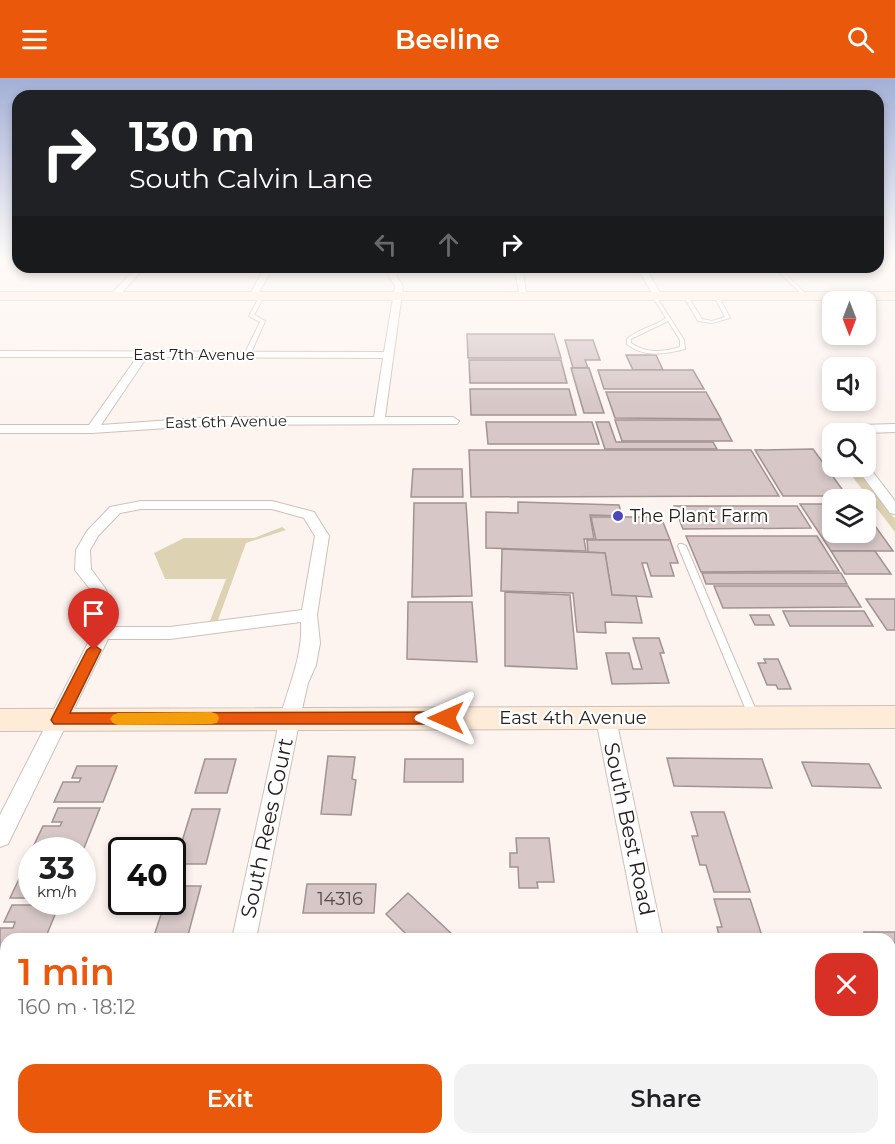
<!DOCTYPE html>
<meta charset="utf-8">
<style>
:root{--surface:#fff;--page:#f2f2f2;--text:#202124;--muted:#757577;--accent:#ea580c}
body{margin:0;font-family:Montserrat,sans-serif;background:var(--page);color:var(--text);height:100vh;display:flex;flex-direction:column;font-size:22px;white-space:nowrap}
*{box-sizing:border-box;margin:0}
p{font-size:20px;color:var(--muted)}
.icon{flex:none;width:33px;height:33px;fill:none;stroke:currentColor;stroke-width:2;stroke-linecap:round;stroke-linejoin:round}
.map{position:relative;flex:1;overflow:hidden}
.sheet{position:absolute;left:0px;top:855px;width:896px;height:212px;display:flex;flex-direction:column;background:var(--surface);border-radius:18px 18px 0 0;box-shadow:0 3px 9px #0003}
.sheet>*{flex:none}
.top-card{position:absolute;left:12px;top:12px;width:872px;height:183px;border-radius:18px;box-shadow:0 3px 9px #0003;background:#202124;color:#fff;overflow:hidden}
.needle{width:39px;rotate:180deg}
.buttons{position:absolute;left:822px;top:213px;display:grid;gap:12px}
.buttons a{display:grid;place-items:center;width:54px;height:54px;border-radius:12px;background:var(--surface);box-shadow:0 3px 9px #0003;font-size:30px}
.speed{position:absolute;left:18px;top:759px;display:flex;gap:12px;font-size:30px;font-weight:700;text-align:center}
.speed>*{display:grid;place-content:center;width:78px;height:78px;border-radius:50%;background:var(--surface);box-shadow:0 3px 9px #0003;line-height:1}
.speed small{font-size:15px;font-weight:400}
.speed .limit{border:3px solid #111;border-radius:9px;background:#fff;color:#111}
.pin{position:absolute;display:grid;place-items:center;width:51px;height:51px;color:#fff;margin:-62px -26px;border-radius:50% 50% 50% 0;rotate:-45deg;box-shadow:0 0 6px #0007}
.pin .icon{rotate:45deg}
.me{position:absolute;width:66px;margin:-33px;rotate:270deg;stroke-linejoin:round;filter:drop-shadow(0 0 4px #0008)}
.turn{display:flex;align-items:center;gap:21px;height:126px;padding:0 18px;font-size:27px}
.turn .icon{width:78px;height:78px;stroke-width:2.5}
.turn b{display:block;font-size:42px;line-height:51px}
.lanes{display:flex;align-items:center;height:57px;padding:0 18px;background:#0003;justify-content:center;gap:30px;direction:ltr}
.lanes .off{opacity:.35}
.round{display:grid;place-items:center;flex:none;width:63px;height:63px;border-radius:18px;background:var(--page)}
.head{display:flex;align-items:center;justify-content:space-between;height:102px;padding:0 18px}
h1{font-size:36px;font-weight:600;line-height:45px;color:var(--accent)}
.primary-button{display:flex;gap:12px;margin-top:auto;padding:12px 18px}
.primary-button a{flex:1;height:69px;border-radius:18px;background:var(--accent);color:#fff;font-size:24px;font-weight:600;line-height:69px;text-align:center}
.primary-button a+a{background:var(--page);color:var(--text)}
header{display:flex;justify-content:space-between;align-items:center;height:78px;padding:0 18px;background:var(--accent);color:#fff;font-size:27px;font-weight:600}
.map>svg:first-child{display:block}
.green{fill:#ddd3b3}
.building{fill:#d7c7c7;stroke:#a29393;stroke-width:1.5}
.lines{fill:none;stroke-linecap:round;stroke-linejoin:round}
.lane-casing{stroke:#cec0ba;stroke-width:2}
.street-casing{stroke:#cec0ba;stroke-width:2}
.secondary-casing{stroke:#cec0ba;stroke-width:2}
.lane{fill:#fff;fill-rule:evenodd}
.street{fill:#fff;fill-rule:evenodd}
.secondary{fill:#feecd9;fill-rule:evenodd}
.route{fill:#ea580c;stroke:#983908;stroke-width:1.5}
.slow{fill:#f59e0b}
.poi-dot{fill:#4c47bd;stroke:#fff;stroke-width:2}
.labels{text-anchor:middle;stroke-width:4.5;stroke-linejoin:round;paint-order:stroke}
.far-street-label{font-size:15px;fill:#272220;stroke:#fff}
.poi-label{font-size:18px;fill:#272220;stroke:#fff;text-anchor:start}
.street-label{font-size:18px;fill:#272220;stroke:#fff}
.near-number-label{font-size:18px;fill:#534b4a}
.near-street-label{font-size:21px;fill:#272220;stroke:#fff}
</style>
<header><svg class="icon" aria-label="menu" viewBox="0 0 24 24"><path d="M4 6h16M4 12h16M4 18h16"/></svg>Beeline<svg class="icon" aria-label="search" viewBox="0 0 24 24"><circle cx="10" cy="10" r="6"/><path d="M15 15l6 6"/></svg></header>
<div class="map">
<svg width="895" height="1066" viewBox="0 0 895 1066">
<rect width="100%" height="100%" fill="#fdf4f0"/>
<!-- green -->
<g class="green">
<polygon points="845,389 854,389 895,441 895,454"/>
<polygon points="282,449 286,452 246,465 218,542 210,543 226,501 165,501 154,475 184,460 254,460"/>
</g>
<!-- building -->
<g class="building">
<polygon points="467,256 554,256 561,280 468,280"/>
<polygon points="565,262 593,262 600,282 585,282 588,290 573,290"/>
<polygon points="626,277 656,277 663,292 633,292"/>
<polygon points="469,282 561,282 567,305 470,305"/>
<polygon points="571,290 589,290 604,335 584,335"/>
<polygon points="598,292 693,292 704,311 604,311"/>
<polygon points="470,311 569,311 576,337 471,337"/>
<polygon points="606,314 706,314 721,341 615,340"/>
<polygon points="615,342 721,342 732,363 622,363"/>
<polygon points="486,344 592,344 599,366 488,366"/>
<polygon points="596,344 609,344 616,364 713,364 717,371 605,371"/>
<polygon points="813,371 847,418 783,418 755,372"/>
<polygon points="469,372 751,372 779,418 471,419"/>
<polygon points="413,391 462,391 463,419 411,419"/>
<polygon points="518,424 619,427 622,438 590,437 594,461 584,461 586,473 486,470 486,434 518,435"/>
<polygon points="414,425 466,425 472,518 412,519"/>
<polygon points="800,426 832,426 832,454 866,454 866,435 893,473 831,473"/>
<polygon points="674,428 797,428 811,450 683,451"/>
<polygon points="591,439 661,439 670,462 596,462"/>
<polygon points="686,458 817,458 839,493 701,494"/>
<polygon points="587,462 670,462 678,485 670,485 674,498 651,498 647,485 642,485 652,519 612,517 605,475 588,474"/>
<polygon points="502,471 605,475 612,517 636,518 642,545 605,544 606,555 577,554 573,515 501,513"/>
<polygon points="831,473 875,473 891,496 845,496"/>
<polygon points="702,495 841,495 847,506 706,506"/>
<polygon points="714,508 848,508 861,529 723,530"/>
<polygon points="505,514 570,517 577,591 505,588"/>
<polygon points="866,521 895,521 895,552 887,552"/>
<polygon points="408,524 472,524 477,584 407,581"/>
<polygon points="783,533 864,533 873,548 790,548"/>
<polygon points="750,537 769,537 774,547 755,547"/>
<polygon points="633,560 659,560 664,575 660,575 669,605 612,606 606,575 629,575 633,591 642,591"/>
<polygon points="764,581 778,581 791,611 778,611 776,607 767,607 758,585 766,585"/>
<polygon points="328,678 355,679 352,701 356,702 351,737 321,736"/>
<polygon points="667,680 762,681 772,710 674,708"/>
<polygon points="205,681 236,681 227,715 195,715"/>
<polygon points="405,681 463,681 463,704 404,704"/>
<polygon points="802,684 869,686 881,710 812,708"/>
<polygon points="77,688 117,688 103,724 54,724 63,704 79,704 81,700 72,700"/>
<polygon points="58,730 100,730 84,770 33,769 43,748 60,748 62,744 52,744"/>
<polygon points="192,731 220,731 206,786 175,786"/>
<polygon points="691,734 724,734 750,814 714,814 706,787 700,787 692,758 698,758"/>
<polygon points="516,760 549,760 554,804 537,804 538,810 519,810 518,789 510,789 510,775 517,775"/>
<polygon points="21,797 32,797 32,820 10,820"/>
<polygon points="307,806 376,806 374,835 303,835"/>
<polygon points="172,808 201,808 187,861 153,861 165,824 172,824"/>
<polygon points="408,815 454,858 451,861 411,861 386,836"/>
<polygon points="714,821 750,821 763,861 720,861 717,849 722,849"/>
<polygon points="12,827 59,827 45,861 6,861 6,876 0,876 0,850 13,850 15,844 4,844"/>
<polygon points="864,854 895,854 895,928 890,915 890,861 866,861"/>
<rect x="0" y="886" width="6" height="55"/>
<polygon points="0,950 6,950 6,961 0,976"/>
<polygon points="95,1060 136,1060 135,1066 94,1066"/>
<polygon points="294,1060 335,1060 335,1066 293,1066"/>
<polygon points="382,1060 407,1060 404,1066 389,1066"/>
</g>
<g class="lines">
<defs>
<g id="lane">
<polygon points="824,189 825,190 823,191 782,193 807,217 807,219 805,219 778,193 782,190"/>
<polygon points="262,217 264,218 254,237 265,243 250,277 245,278 244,277 260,244 249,238 260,218"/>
<path d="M654,217L656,218L684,262L685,271C665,276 644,280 627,266V261C638,251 653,249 666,240L652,218ZM668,243L680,262V269C663,274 647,276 631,265V261L635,259Z"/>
<polygon points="683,217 687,217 702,241 712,243 725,239 714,218 718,217 730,240 712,245 698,243"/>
<polygon points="679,466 682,466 686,468 758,637 756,640 753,641 750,640 748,637 678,468"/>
</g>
<g id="street">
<polygon points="137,189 145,189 117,220 111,220 111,216"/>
<polygon points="265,189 273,189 256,220 250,220 249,218"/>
<path d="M390,189H398L397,199L403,208L385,339H453L459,343L457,346L213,347L92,355H0V347H89L137,279H0V273L384,274L395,208L389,199ZM147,279L383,280L374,339H213L101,347Z"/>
<polygon points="514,189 522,189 527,220 520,218"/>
<polygon points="637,189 645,189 662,218 661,220 655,220"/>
<polygon points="895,346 895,354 836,356 860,347"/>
<polygon points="866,385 895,423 895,436 890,435 855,388 866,388"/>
<path d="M141,423H272L314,434L329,458L317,537L320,565L316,587L308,605L300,640L256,861H232L280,640C289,607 303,578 301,544L170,561H108L8,766L0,769V737L93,555L98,529L90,511L75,492L76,472L87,453L110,429ZM141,431H272L304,440L315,458L302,532L170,549H111L114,529L105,510L91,491L90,472L98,458L120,435Z"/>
<polygon points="606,634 613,636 616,641 663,861 639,861 596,641 599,636"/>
<polygon points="188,1060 218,1060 217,1066 187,1066"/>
<polygon points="677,1060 707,1060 708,1066 678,1066"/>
</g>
<g id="secondary">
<rect x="0" y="214" width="895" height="8"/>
<polygon points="895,628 895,650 0,653 0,631"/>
</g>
</defs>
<!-- lane casing -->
<use href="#lane" class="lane-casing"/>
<!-- street casing -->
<use href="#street" class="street-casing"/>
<!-- secondary casing -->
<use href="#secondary" class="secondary-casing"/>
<!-- lane -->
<use href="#lane" class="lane"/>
<!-- street -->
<use href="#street" class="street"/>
<!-- secondary -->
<use href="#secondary" class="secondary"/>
</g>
<!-- sky -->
<linearGradient id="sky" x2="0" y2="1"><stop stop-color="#a3afd6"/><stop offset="0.55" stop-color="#fefaf8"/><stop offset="1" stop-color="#fefaf8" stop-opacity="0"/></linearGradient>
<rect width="895" height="329" fill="url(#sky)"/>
<!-- route -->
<polygon class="route" points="94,567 101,572 70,635 446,634 451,636 454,640 451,645 446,646 54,646 51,642 87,572"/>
<!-- slow -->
<polygon class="slow" points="211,634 217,636 219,640 217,645 211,646 118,647 113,645 110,641 113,637 118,635"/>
<!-- markers -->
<circle class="poi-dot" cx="618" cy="438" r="6"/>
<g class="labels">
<!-- far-street labels -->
<g class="far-street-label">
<text x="194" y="282">East 7th Avenue</text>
<text transform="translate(226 344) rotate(-1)" y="5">East 6th Avenue</text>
</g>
<!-- poi labels -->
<g class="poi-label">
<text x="630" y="444">The Plant Farm</text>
</g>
<!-- street labels -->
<g class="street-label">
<text x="573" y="646">East 4th Avenue</text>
</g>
<!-- near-number labels -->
<g class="near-number-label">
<text x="340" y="827">14316</text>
</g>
<!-- near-street labels -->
<g class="near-street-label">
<text transform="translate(267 750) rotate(-78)" y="7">South Rees Court</text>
<text transform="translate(629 751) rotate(78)" y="7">South Best Road</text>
</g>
</g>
</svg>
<div class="buttons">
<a><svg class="needle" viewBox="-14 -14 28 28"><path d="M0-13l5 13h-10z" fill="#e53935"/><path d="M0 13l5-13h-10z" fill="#757577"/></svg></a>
<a><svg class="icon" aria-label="sound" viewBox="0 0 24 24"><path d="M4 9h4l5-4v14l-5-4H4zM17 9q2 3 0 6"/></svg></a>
<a><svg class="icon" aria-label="search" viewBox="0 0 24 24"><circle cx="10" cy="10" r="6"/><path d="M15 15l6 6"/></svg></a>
<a><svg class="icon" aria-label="layers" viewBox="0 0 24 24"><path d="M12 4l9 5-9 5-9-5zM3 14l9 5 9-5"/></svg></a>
</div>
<div class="speed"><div>33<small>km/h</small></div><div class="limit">40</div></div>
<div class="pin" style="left:94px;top:572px;background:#d93025"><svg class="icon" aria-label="arrive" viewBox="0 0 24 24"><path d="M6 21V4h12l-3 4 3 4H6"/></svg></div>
<svg class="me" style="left:446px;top:640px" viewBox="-20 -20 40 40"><path d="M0-17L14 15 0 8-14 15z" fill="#ea580c" stroke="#fff" stroke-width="4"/></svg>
<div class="top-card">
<div class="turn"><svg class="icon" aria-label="right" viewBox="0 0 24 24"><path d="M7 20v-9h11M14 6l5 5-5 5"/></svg><div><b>130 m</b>South Calvin Lane</div></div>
<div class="lanes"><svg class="icon off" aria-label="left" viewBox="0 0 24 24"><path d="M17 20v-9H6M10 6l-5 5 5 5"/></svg><svg class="icon off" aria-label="ahead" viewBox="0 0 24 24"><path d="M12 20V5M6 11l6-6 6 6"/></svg><svg class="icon" aria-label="right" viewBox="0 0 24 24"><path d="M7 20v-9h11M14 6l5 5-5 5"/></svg></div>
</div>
<section class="sheet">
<div class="head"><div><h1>1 min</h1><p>160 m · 18:12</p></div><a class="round" style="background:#d93025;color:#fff"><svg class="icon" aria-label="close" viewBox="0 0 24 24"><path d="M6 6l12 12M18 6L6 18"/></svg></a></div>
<div class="primary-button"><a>Exit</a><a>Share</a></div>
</section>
</div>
